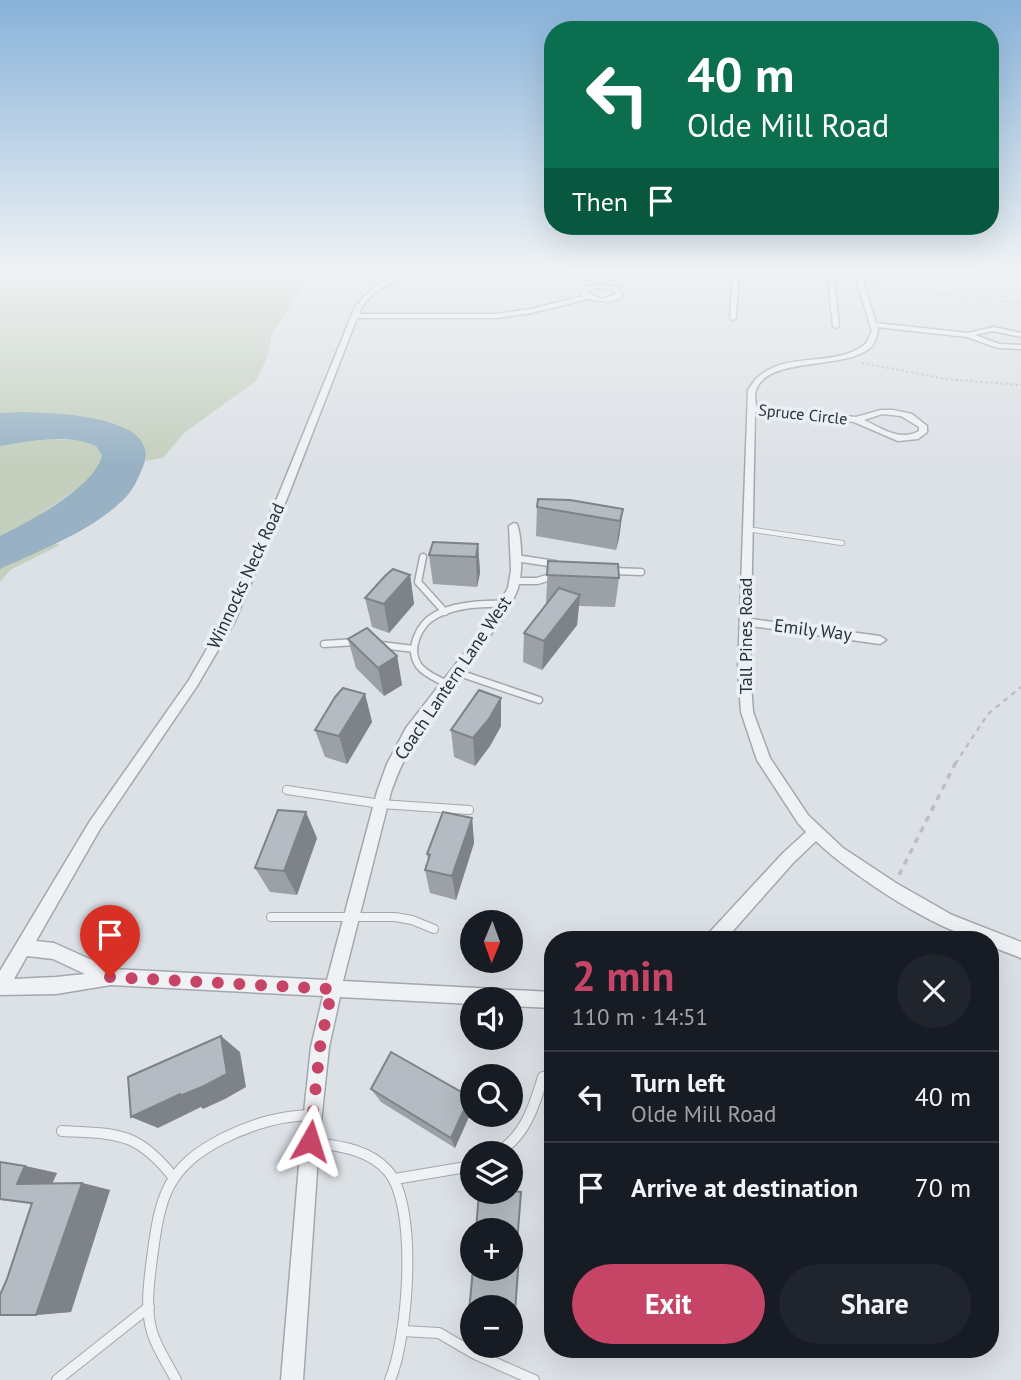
<!DOCTYPE html>
<meta charset="utf-8">
<style>
:root{--surface:#171b24;--page:#20242c;--text:#f1f3f6;--muted:#9ea1a6;--line:#363941;--accent:#c64566}
body{margin:0;font-family:"PT Sans",sans-serif;background:var(--page);color:var(--text);height:100vh;display:flex;flex-direction:column;font-size:26px;white-space:nowrap}
*{box-sizing:border-box;margin:0}
p{font-size:23px;color:var(--muted)}
.icon{flex:none;width:38px;height:38px;fill:none;stroke:currentColor;stroke-width:2;stroke-linecap:round;stroke-linejoin:round}
.map{position:relative;flex:1;overflow:hidden}
.side{position:absolute;left:544px;top:931px;width:455px;height:427px;display:flex;flex-direction:column;background:var(--surface);border-radius:28px;box-shadow:0 7px 28px #0002}
.side>*{flex:none}
.banner{position:absolute;left:544px;top:21px;width:455px;height:214px;border-radius:28px;box-shadow:0 7px 28px #0002;background:#0b6e4f;color:#fff;overflow:hidden}
.needle{width:46px;rotate:181deg}
.tools{position:absolute;left:460px;top:910px;display:grid;gap:14px}
.tools a{display:grid;place-items:center;width:63px;height:63px;border-radius:50%;background:var(--surface);box-shadow:0 7px 28px #0002;font-size:35px}
.pin{position:absolute;display:grid;place-items:center;width:60px;height:60px;color:#fff;margin:-72px -30px;border-radius:50% 50% 50% 0;rotate:-45deg;box-shadow:0 0 7px #0007}
.pin .icon{rotate:45deg}
.me{position:absolute;width:77px;margin:-38px;rotate:6deg;stroke-linejoin:round;filter:drop-shadow(0 0 5px #0008)}
.turn{display:flex;align-items:center;gap:24px;height:147px;padding:0 28px;font-size:32px}
.turn .icon{width:91px;height:91px;stroke-width:2.5}
.turn b{display:block;font-size:49px;line-height:60px}
.then{display:flex;align-items:center;height:66px;padding:0 28px;background:#0003;gap:14px;font-size:26px}
.round{display:grid;place-items:center;flex:none;width:74px;height:74px;border-radius:37px;background:var(--page)}
.head{display:flex;align-items:center;justify-content:space-between;height:119px;padding:0 28px}
h1{font-size:42px;font-weight:700;line-height:52px;color:var(--accent)}
.primary-button{display:flex;gap:14px;margin-top:auto;padding:14px 28px}
.primary-button a{flex:1;height:80px;border-radius:42px;background:var(--accent);color:#fff;font-size:28px;font-weight:700;line-height:80px;text-align:center}
.primary-button a+a{background:var(--page);color:var(--text)}
ul{padding:0;list-style:none}
li{display:flex;align-items:center;gap:21px;height:91px;padding:0 28px;border-top:2px solid var(--line)}
li div{flex:1}
li b{display:block;font-size:26px}
li em{font-style:normal}
.map>svg:first-child{display:block}
.green{fill:#c4cfbe}
.water{fill:#98b2c4}
.lines{fill:none;stroke-linecap:round;stroke-linejoin:round}
.lane-far3-casing{stroke:#a2a8af;stroke-width:6}
.lane-far2-casing{stroke:#a2a8af;stroke-width:9}
.lane-far1-casing{stroke:#a2a8af;stroke-width:10}
.lane-casing{stroke:#a2a8af;stroke-width:12}
.street-casing{stroke:#a2a8af;stroke-width:3}
.path-far2{stroke:#bbbfc4;stroke-width:2;stroke-dasharray:2.5 2.5;stroke-linecap:butt}
.path-far1{stroke:#bbbfc4;stroke-width:2.5;stroke-dasharray:5 5;stroke-linecap:butt}
.path{stroke:#bbbfc4;stroke-width:3.5;stroke-dasharray:6 6;stroke-linecap:butt}
.lane-far3{stroke:#eff1f4;stroke-width:4.5}
.lane-far2{stroke:#eff1f4;stroke-width:6}
.lane-far1{stroke:#eff1f4;stroke-width:8}
.lane{stroke:#eff1f4;stroke-width:10}
.street{fill:#eff1f4;fill-rule:evenodd}
.wall{fill:#9ba1a7}
.shaded-wall{fill:#7e8388}
.building{fill:#b4bbc2;stroke:#7e8388;stroke-width:2}
.route{stroke:#c64566;stroke-width:12;stroke-dasharray:0 21.6}
.labels{text-anchor:middle;stroke-width:7;stroke-linejoin:round;paint-order:stroke}
.far-street-label{font-size:16px;fill:#27303b;stroke:#ebf0f4}
.street-label{font-size:18px;fill:#27303b;stroke:#ebf0f4}
</style>
<div class="map">
<svg width="1021" height="1380" viewBox="0 0 1021 1380">
<rect width="100%" height="100%" fill="#dce1e6"/>
<!-- green -->
<g class="green">
<polygon points="0,272 309,272 310,276 297,290 299,293 272,333 267,358 256,381 184,433 163,458 146,461 143,444 119,425 107,421 0,416"/>
<polygon points="41,439 89,440 109,455 89,481 20,528 60,545 10,570 0,582 0,446"/>
</g>
<!-- water -->
<path class="water" d="M21,412C50,413 168,414 142,469C137,481 132,492 122,501C91,531 39,551 0,569V536C28,522 96,487 102,455L96,446C67,433 30,441 0,446V413Z"/>
<g class="lines">
<defs>
<polyline id="lane-far3" points="747,529 842,543"/>
<g id="lane-far2">
<polyline points="423,557 418,582 445,612"/>
<polyline points="516,558 555,564"/>
<polyline points="613,571 641,572"/>
<polyline points="515,581 537,581 554,576"/>
<polyline points="324,644 357,642"/>
<polyline points="381,645 414,649"/>
<polyline points="456,672 539,700"/>
<path d="M447,684C438,679 426,675 419,666C407,649 419,624 436,615C457,604 483,603 506,604"/>
</g>
<g id="lane-far1">
<polyline points="287,790 381,804 469,810"/>
<polyline points="271,917 395,917 412,920 434,929"/>
</g>
<g id="lane">
<path d="M62,1131C118,1134 137,1131 174,1178"/>
<path d="M312,1142C338,1146 368,1149 387,1170C419,1204 408,1338 390,1380"/>
<path d="M497,1153C525,1136 534,1107 543,1077"/>
<polyline points="395,1179 472,1166"/>
<polyline points="403,1331 439,1333 475,1354 534,1380"/>
<polyline points="57,1380 149,1307"/>
<path d="M176,1380C168,1364 157,1349 152,1332C145,1308 149,1283 152,1258C160,1197 166,1167 224,1138C253,1124 279,1116 311,1115"/>
</g>
<g id="street">
<path d="M403,272H410C391,285 368,290 359,314H496L531,309L583,296L581,294L585,287L600,284L618,288L623,295L618,299L607,302L588,299L531,313L496,318H357L288,496L235,621L197,686L100,829L36,941L54,943L112,969L327,980L377,792L387,764L406,728L487,624L508,588L511,570L509,526L514,523L517,524C522,538 523,573 518,588C510,612 484,643 468,664C436,706 408,742 391,792L343,981L553,992V1008L511,1006V999H472V1004L340,997L329,1047L319,1141L303,1380H281L301,1141L311,1047L323,996L111,985L56,994L0,995V971L90,821L189,680L223,621L278,496L355,307L373,287ZM600,288L614,290L616,294L602,299L587,293L589,290ZM27,956L53,959L85,974L56,977L14,979Z"/>
<polygon points="733,272 739,272 736,318 733,320 730,318"/>
<polygon points="834,272 841,272 834,278 839,326 836,328 833,326 828,278"/>
<path d="M854,272H860L876,323L968,333L993,327L1021,333V337L993,331L975,335L999,344L1021,345V349L998,348L967,337L877,327L878,331C877,335 875,343 872,346C849,371 768,355 756,390C754,395 756,403 756,407L856,417L881,410H893L912,414L927,426V432L918,439L898,441L854,422L755,412L751,619L880,636L886,640L880,644L751,626L750,670L753,712L770,758L808,815L843,848L896,883L952,915L1021,942V958L990,946V940C948,940 847,872 816,841L793,863L725,940H706L708,934L783,853L806,832L798,823L757,760L741,712L738,670L748,390C751,386 754,380 758,377C787,351 834,368 864,345C868,342 869,336 872,331ZM882,414L901,416L919,427V431C900,442 881,428 864,420Z"/>
</g>
</defs>
<!-- lane-far3 casing -->
<use href="#lane-far3" class="lane-far3-casing"/>
<!-- lane-far2 casing -->
<use href="#lane-far2" class="lane-far2-casing"/>
<!-- lane-far1 casing -->
<use href="#lane-far1" class="lane-far1-casing"/>
<!-- lane casing -->
<use href="#lane" class="lane-casing"/>
<!-- street casing -->
<use href="#street" class="street-casing"/>
<!-- path-far2 -->
<g class="path-far2">
<polyline points="871,287 1021,303"/>
<polyline points="862,363 946,379 1021,385"/>
</g>
<!-- path-far1 -->
<polyline class="path-far1" points="955,764 988,714 1021,687"/>
<!-- path -->
<polyline class="path" points="899,875 956,762"/>
<!-- lane-far3 -->
<use href="#lane-far3" class="lane-far3"/>
<!-- lane-far2 -->
<use href="#lane-far2" class="lane-far2"/>
<!-- lane-far1 -->
<use href="#lane-far1" class="lane-far1"/>
<!-- lane -->
<use href="#lane" class="lane"/>
<!-- street -->
<use href="#street" class="street"/>
</g>
<!-- wall -->
<g class="wall">
<polygon points="537,507 623,509 619,538 616,550 536,536"/>
<polygon points="478,544 480,573 477,587 433,584 429,555"/>
<polygon points="548,561 619,578 615,607 579,606 577,625 542,670 523,662 524,633 547,604 546,604"/>
<polygon points="410,575 414,604 389,633 372,627 365,598"/>
<polygon points="348,639 397,656 402,685 384,696 356,668"/>
<polygon points="365,694 372,722 347,764 325,757 315,730"/>
<polygon points="501,698 501,726 490,746 475,766 454,757 451,730"/>
<polygon points="472,818 474,843 456,900 430,893 425,870 428,860 427,854"/>
<polygon points="317,838 297,895 270,892 255,868"/>
<polygon points="371,1089 470,1097 472,1110 455,1148 381,1102"/>
<polygon points="0,1162 25,1166 57,1173 52,1184 82,1183 110,1190 71,1312 36,1315 7,1279 31,1204 0,1200"/>
</g>
<!-- shaded-wall -->
<g class="shaded-wall">
<polygon points="623,509 619,538 616,550 620,521"/>
<polygon points="478,544 480,573 477,587 476,557"/>
<polygon points="410,575 414,604 389,633 384,604"/>
<polygon points="580,595 577,625 542,670 544,641"/>
<polygon points="397,656 402,685 384,696 378,668"/>
<polygon points="365,694 372,722 347,764 339,736"/>
<polygon points="501,698 501,726 490,746 475,766 473,738"/>
<polygon points="306,812 317,838 297,895 284,871"/>
<polygon points="472,818 474,843 456,900 452,876"/>
<polygon points="221,1036 240,1052 246,1087 225,1099 203,1109 201,1107 158,1128 131,1117"/>
<polygon points="470,1097 472,1110 455,1148 451,1138"/>
<polygon points="25,1166 57,1173 49,1190 17,1184"/>
<polygon points="82,1183 110,1190 71,1312 36,1315"/>
</g>
<!-- building -->
<g class="building">
<polygon points="538,499 570,500 623,509 620,521 537,507"/>
<polygon points="433,542 478,544 476,557 429,555"/>
<polygon points="548,561 618,564 619,578 547,575"/>
<polygon points="393,569 410,575 384,604 365,598 385,576"/>
<polygon points="559,588 580,595 544,641 524,633"/>
<polygon points="367,628 397,656 378,668 348,639"/>
<polygon points="343,688 365,694 339,736 315,730 335,697"/>
<polygon points="479,690 501,698 489,719 473,738 451,730"/>
<polygon points="278,810 306,812 284,871 255,868"/>
<polygon points="443,812 472,818 452,876 425,870 430,855 427,854"/>
<polygon points="221,1036 227,1074 204,1086 180,1096 180,1094 131,1117 128,1077"/>
<polygon points="391,1052 470,1097 451,1138 371,1089"/>
<polygon points="0,1162 25,1166 17,1184 82,1183 36,1315 0,1315 0,1295 7,1279 32,1203 0,1199"/>
<polygon points="511,1191 521,1192 516,1256 519,1256 514,1326 511,1326 511,1307 472,1307 472,1323 468,1322 473,1269 511,1269 511,1230 476,1230 479,1192"/>
</g>
<!-- sky -->
<linearGradient id="sky" x2="0" y2="1"><stop stop-color="#88b3da"/><stop offset="0.58" stop-color="#eff2f4"/><stop offset="1" stop-color="#eff2f4" stop-opacity="0"/></linearGradient>
<rect width="1021" height="465" fill="url(#sky)"/>
<g class="lines">
<!-- route -->
<polyline class="route" points="110,977 332,989 320,1047 310,1141"/>
</g>
<g class="labels">
<!-- far-street labels -->
<g class="far-street-label">
<text transform="translate(803 414) rotate(6)" y="6">Spruce Circle</text>
</g>
<!-- street labels -->
<g class="street-label">
<text transform="translate(246 576) rotate(-65)" y="6">Winnocks Neck Road</text>
<text transform="translate(813 630) rotate(7)" y="6">Emily Way</text>
<text transform="translate(746 636) rotate(-90)" y="6">Tall Pines Road</text>
<text transform="translate(453 678) rotate(-56)" y="6">Coach Lantern Lane West</text>
</g>
</g>
</svg>
<div class="tools">
<a><svg class="needle" viewBox="-14 -14 28 28"><path d="M0-13l5 13h-10z" fill="#e53935"/><path d="M0 13l5-13h-10z" fill="#9ea1a6"/></svg></a>
<a><svg class="icon" aria-label="sound" viewBox="0 0 24 24"><path d="M4 9h4l5-4v14l-5-4H4zM17 9q2 3 0 6"/></svg></a>
<a><svg class="icon" aria-label="search" viewBox="0 0 24 24"><circle cx="10" cy="10" r="6"/><path d="M15 15l6 6"/></svg></a>
<a><svg class="icon" aria-label="layers" viewBox="0 0 24 24"><path d="M12 4l9 5-9 5-9-5zM3 14l9 5 9-5"/></svg></a>
<a>+</a>
<a>−</a>
</div>
<div class="pin" style="left:110px;top:977px;background:#d93025"><svg class="icon" aria-label="arrive" viewBox="0 0 24 24"><path d="M6 21V4h12l-3 4 3 4H6"/></svg></div>
<svg class="me" style="left:310px;top:1141px" viewBox="-20 -20 40 40"><path d="M0-17L14 15 0 8-14 15z" fill="#c64566" stroke="#fff" stroke-width="4"/></svg>
<div class="banner">
<div class="turn"><svg class="icon" aria-label="left" viewBox="0 0 24 24"><path d="M17 20v-9H6M10 6l-5 5 5 5"/></svg><div><b>40 m</b>Olde Mill Road</div></div>
<div class="then">Then<svg class="icon" aria-label="arrive" viewBox="0 0 24 24"><path d="M6 21V4h12l-3 4 3 4H6"/></svg></div>
</div>
<section class="side">
<div class="head"><div><h1>2 min</h1><p>110 m · 14:51</p></div><a class="round"><svg class="icon" aria-label="close" viewBox="0 0 24 24"><path d="M6 6l12 12M18 6L6 18"/></svg></a></div>
<ul>
<li><svg class="icon" aria-label="left" viewBox="0 0 24 24"><path d="M17 20v-9H6M10 6l-5 5 5 5"/></svg><div><b>Turn left</b><p>Olde Mill Road</p></div><em>40 m</em></li>
<li><svg class="icon" aria-label="arrive" viewBox="0 0 24 24"><path d="M6 21V4h12l-3 4 3 4H6"/></svg><div><b>Arrive at destination</b></div><em>70 m</em></li>
</ul>
<div class="primary-button"><a>Exit</a><a>Share</a></div>
</section>
</div>
